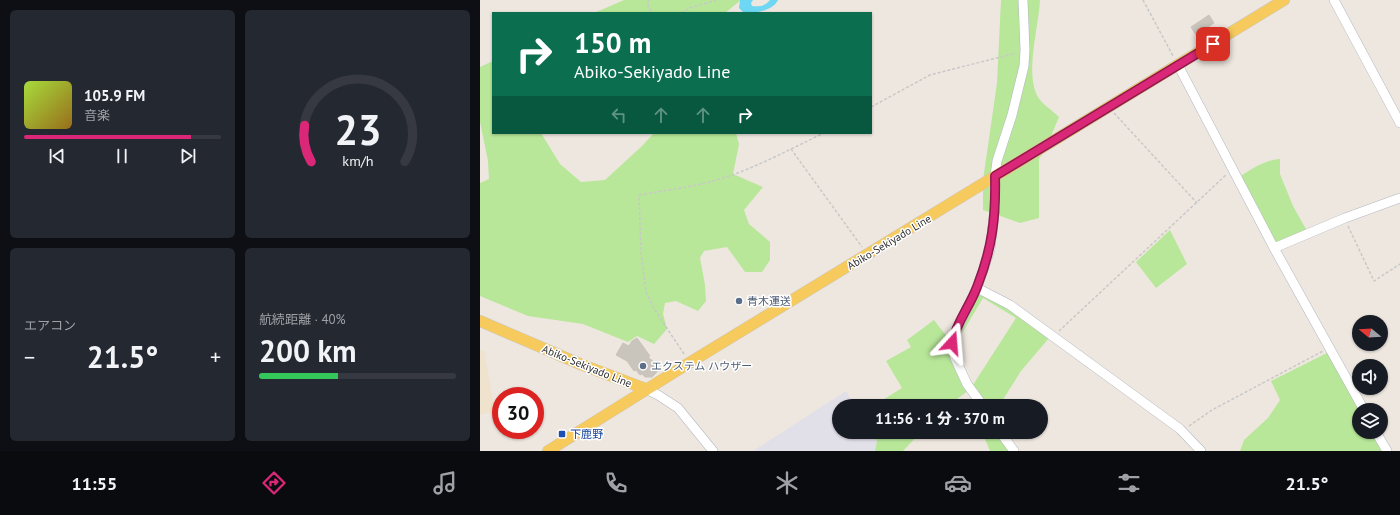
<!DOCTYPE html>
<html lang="ja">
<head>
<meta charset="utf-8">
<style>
	body { margin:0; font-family:"PT Sans","Noto Sans JP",sans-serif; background:#242831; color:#f1f3f6; height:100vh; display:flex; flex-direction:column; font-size:15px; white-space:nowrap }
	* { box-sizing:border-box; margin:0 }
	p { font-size:13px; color:#9ea1a6 }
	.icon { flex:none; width:22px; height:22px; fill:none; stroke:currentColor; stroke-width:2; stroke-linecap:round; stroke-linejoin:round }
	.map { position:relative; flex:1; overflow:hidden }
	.side { display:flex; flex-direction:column; gap:10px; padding:10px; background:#0d0f14; width:480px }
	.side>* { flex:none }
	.guide { position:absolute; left:12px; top:12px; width:380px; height:122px; border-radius:0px; box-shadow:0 1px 3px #0004; background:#0b6e4f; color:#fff; overflow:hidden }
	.needle { width:26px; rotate:288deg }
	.buttons { position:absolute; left:872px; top:315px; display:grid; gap:8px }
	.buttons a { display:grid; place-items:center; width:36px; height:36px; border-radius:50%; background:#171b24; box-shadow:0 1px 3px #0004; font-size:20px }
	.speed { position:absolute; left:12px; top:387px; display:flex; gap:8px; font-size:20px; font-weight:700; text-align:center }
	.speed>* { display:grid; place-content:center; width:52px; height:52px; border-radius:50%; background:#171b24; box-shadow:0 1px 3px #0004; line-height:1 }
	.speed .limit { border:6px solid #d22; background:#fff; color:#111 }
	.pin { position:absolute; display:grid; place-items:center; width:34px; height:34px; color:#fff; margin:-17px; border-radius:8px; box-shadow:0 2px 6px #0006 }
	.me { position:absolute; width:44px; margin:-22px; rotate:19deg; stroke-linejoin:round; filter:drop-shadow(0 0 3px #0008) }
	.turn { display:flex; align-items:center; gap:14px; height:84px; padding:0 16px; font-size:18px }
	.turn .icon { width:52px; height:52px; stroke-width:2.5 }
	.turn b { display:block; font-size:28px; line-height:34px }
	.lanes { display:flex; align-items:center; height:38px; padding:0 16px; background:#0003; justify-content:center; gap:20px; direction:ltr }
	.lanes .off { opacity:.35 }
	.big { font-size:30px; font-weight:800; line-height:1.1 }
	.side .card { flex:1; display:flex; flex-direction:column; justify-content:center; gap:6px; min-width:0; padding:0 14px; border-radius:6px; background:#242831 }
	.side .dial { align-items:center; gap:0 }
	.dial svg { height:104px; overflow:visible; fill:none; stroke:#363941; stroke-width:7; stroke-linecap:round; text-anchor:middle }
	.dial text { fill:#f1f3f6; stroke:none }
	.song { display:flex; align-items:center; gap:12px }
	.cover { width:48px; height:48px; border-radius:6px; background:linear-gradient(135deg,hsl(80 70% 55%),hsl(40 70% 35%)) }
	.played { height:4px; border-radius:2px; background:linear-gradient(90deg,#db2777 85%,#363941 85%) }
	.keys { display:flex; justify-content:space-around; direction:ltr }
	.heat { display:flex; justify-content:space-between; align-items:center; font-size:22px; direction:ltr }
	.charge { height:6px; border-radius:3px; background:linear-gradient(90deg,#34c759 40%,#363941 0) }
	.side .tiles { flex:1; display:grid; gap:10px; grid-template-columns:repeat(2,1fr) }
	.trip { position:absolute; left:352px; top:399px; width:216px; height:40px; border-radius:20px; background:#171b24; box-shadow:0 1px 3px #0004; font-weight:800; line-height:40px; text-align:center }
	.tab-bar { display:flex; height:64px; justify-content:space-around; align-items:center; background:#090b0e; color:#9ea1a6 }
	.tab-bar .icon { width:28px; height:28px }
	.tab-bar .on { color:#db2777 }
	.tab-bar b { font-size:18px; color:#f1f3f6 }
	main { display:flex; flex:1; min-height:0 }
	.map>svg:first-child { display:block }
</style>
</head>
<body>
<main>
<section class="side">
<div class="tiles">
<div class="card">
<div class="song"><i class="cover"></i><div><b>105.9 FM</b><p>音楽</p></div></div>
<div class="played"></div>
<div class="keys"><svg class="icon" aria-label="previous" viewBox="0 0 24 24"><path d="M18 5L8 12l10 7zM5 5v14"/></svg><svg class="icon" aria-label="pause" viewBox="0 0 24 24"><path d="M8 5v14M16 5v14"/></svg><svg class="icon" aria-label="next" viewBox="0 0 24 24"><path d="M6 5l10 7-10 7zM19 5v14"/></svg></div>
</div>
<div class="card dial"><svg viewBox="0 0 100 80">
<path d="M14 69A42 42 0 1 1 86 69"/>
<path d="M14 69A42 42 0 0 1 9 41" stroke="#db2777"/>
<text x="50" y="56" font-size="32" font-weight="700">23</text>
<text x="50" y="72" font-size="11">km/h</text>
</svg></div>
<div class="card"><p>エアコン</p>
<div class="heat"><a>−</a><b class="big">21.5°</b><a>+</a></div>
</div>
<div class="card"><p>航続距離 · 40%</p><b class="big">200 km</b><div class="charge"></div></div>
</div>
</section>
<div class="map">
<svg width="920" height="451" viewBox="0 0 920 451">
	<rect width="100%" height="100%" fill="#eee7df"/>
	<path fill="#e1dfe7" d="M366,391l9,15h-16v26h32l6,9 -2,10h-122z"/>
	<path fill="#f0e3ce" d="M0,350l4,1 11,60 -15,4z"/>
	<path fill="#b8e799" d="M144,0h117l-16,13h-131z
		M521,0h39c-1,27 -17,78 0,100 5,6 13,11 19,17l-13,31 -7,11v59l-19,5 -37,-13v-30l14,-97z
		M13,61v72h48l19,31 21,18 24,-2 37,-34 12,-13h82l3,11 -6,30 30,13 -19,23 5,14 21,18v18l-8,12h-17l-18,-25 -23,4 -4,7 5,27 1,16 -8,10 -22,-10 -11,2 -2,11 4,15 -13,15 -17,-8 -9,6 -45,-18 -55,-8 -48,-20v-113l9,-4 -1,-18 -8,-39v-55z
		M800,159v15l13,32 14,25 -31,13 -37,-67c13,-8 25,-17 41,-18z
		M690,230l17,34 -31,24 -20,-26z
		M497,291l31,15 41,32 -28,33 -17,27c-5,5 -12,10 -19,7l-14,-17 45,-70 -33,-20 -28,47z
		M454,320l10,13 8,6 17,51 -21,16h-75l29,-18 -16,-27 25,-14 -4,-7z
		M847,353h1l31,57v22h13l11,19h-143l4,-11 24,-22 12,-18 -9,-19z
		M391,432h50l-18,19h-28l2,-10z
		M502,432h17l13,19h-22z"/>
	<path fill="#6ed7f4" d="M260,0h13l-2,3 1,3c8,1 13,0 18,-6h8c-5,11 -23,13 -34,13l-5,-5z"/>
	<path fill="#c9c5bd" stroke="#cac3b8" d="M729,15l5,8 -18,12 -5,-8z
		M157,338l13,18 -2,1 7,6 -2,2 4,7 -5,5h-7l-3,-3 -2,1 -4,-5 -2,1 -7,-10 -11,-6 7,-12 6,3 3,-5z"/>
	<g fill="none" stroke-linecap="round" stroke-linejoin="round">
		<defs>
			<path id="minor" d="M854,0l66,123
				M698,65l96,183 90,162
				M794,248l71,-30 55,-20
				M497,288l33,17 170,124 21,22
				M166,389l12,6 20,13 35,43
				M503,406l-16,-22 -12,-26 -3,-15 6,-16 19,-39 13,-38 5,-43v-31l2,-15 15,-46 12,-49 1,-16 -2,-50
				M520,432l14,19
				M896,432l11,19"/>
			<path id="major" d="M0,321l100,43 66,25
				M68,451l141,-88 595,-363"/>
		</defs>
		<use href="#minor" stroke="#b2b6c0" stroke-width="10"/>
		<use href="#major" stroke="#c8c8c8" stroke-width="12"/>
		<path stroke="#c8c8c8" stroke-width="1.5" stroke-dasharray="3 2" stroke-linecap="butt" d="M169,0l-2,3 5,10
			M663,0l30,56
			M201,13l9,-5 26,-8
			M391,107l59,-32 86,-22
			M634,113l83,90
			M311,149l71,98
			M868,226l26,55 26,-17
			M579,331l168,-157
			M204,354l-31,-47 -7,-15 -5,-40 -2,-57c27,-5 55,-8 81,-16 36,-11 70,-30 104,-46
			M709,426l23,-16 111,-59"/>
		<use href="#minor" stroke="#fff" stroke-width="9"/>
		<use href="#major" stroke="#f6ca5c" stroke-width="11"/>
	</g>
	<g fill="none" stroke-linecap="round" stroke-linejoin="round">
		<defs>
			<path id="route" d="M472,343c4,-20 18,-37 25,-56 15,-38 19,-69 18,-111l218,-132"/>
		</defs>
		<use href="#route" stroke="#8e194d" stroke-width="10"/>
		<use href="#route" stroke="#db2777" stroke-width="7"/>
	</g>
	<g fill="#5c6f8a" stroke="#fff" stroke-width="1.5">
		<circle cx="259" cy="301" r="4"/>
		<circle cx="163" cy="366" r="4"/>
	</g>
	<rect fill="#1a4fb4" stroke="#fff" stroke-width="1.5" x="78" y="430" width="8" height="8" rx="2"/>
	<g text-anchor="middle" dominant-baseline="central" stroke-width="3" stroke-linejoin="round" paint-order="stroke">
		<g font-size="11" fill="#2c2c2c" stroke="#fff">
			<text transform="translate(409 242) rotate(-31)">Abiko-Sekiyado Line</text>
			<text transform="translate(107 366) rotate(22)">Abiko-Sekiyado Line</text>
		</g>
		<g font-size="11" fill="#4e5e75" stroke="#fff" text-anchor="start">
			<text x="267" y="301">青木運送</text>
			<text x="171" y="366">エクステム ハウザー</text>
		</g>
		<g font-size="11" fill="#164399" stroke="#fff" text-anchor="start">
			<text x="90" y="434">下鹿野</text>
		</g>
	</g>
</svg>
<div class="buttons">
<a><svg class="needle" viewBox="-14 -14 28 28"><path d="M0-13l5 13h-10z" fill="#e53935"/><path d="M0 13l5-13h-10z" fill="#9ea1a6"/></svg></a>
<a><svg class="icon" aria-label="sound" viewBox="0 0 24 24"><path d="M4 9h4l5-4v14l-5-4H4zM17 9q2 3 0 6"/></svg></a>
<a><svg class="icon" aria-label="layers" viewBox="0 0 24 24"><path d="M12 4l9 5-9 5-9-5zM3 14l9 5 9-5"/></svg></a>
</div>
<div class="speed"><div class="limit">30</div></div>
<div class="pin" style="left:733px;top:44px;background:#d93025"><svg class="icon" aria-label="arrive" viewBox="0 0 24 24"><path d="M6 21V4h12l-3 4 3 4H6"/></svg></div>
<svg class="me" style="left:472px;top:343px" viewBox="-20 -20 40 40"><path d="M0-17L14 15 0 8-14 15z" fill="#db2777" stroke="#fff" stroke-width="4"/></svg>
<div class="trip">11:56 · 1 分 · 370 m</div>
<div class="guide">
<div class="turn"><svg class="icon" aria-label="right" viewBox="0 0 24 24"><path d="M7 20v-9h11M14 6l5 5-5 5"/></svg><div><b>150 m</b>Abiko-Sekiyado Line</div></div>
<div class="lanes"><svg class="icon off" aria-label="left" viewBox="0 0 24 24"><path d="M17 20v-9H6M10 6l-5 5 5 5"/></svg><svg class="icon off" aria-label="ahead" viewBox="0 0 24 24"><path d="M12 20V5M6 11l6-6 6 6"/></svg><svg class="icon off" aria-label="ahead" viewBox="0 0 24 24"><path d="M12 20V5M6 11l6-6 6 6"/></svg><svg class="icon" aria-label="right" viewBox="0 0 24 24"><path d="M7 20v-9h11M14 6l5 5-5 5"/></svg></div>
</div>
</div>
</main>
<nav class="tab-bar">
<b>11:55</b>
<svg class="icon on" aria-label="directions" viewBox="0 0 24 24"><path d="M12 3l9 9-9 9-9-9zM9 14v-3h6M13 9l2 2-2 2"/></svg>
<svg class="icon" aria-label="music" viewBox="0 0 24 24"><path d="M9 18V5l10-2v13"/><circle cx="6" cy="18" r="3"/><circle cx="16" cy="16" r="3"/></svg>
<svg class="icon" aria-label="phone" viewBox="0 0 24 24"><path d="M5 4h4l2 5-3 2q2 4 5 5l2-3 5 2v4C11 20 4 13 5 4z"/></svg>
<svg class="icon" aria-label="climate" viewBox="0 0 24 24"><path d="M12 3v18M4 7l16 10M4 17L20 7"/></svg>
<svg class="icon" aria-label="car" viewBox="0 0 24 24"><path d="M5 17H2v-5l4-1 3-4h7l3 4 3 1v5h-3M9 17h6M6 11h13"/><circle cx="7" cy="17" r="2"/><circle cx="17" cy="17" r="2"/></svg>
<svg class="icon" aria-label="filters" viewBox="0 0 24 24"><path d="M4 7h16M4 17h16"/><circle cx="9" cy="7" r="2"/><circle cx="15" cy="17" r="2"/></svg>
<b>21.5°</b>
</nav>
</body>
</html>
